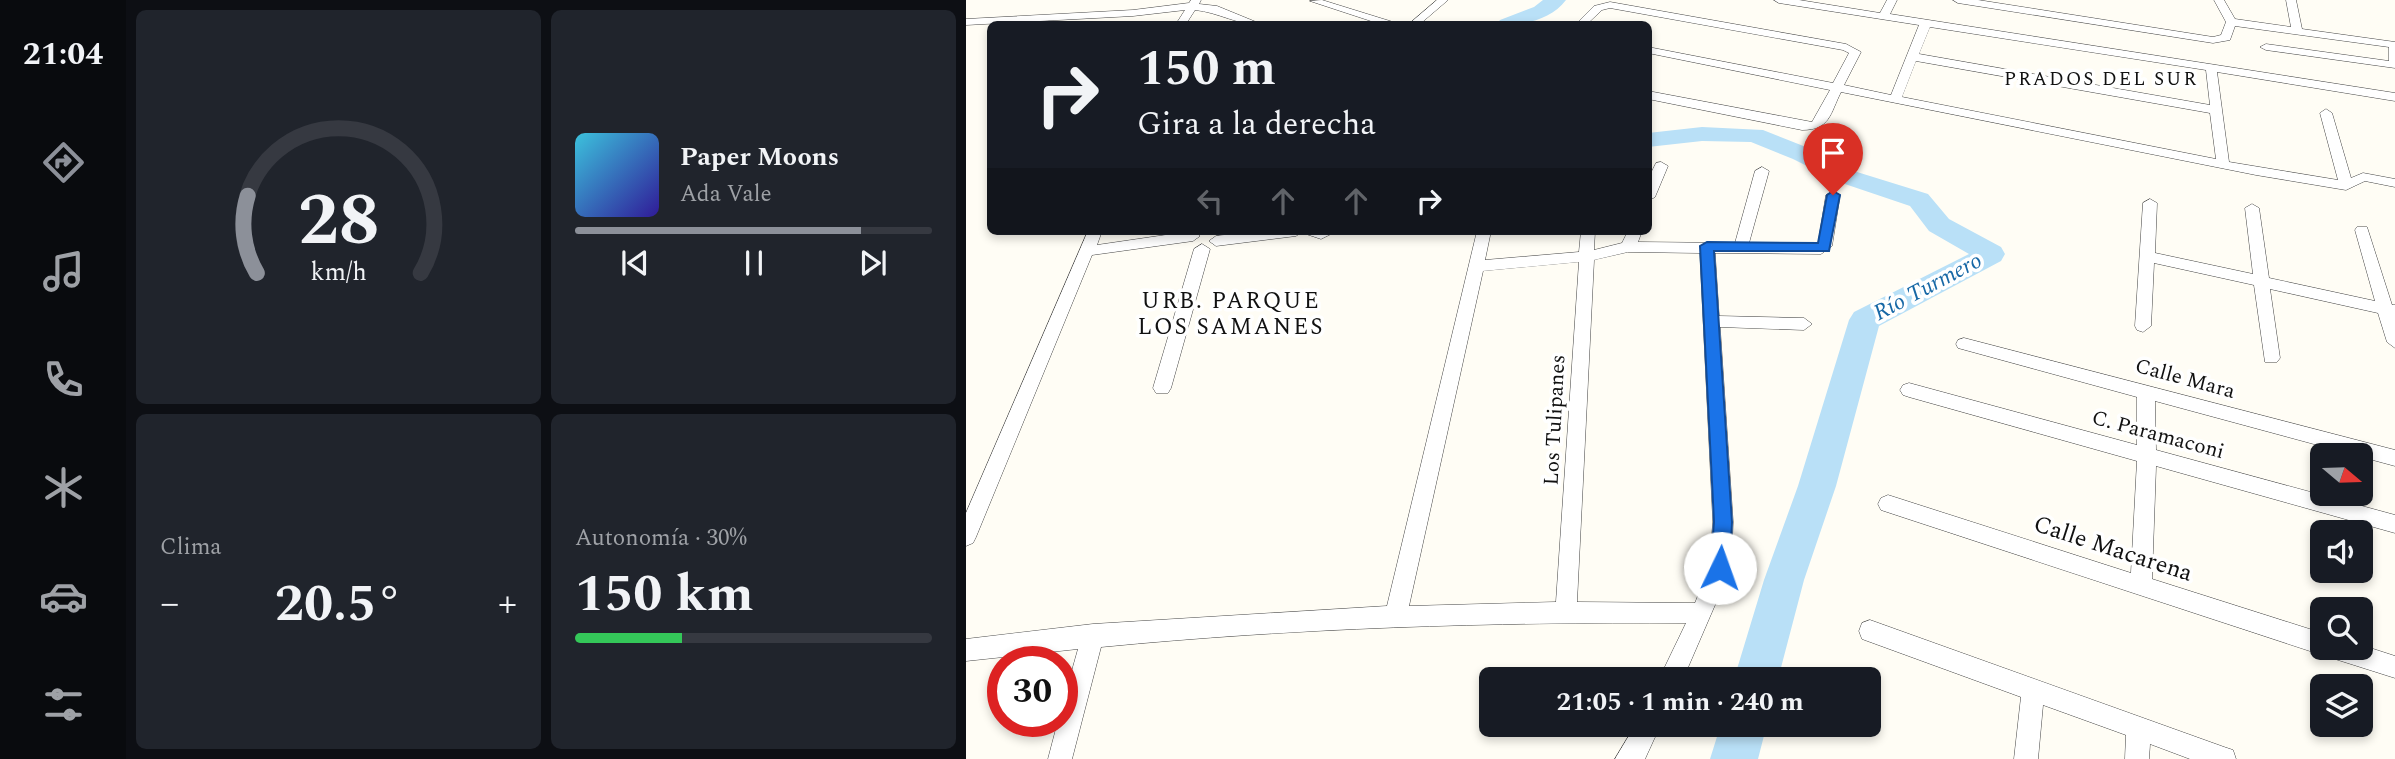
<!DOCTYPE html>
<html lang="es">
<head>
<meta charset="utf-8">
<style>
	body { margin:0; font-family:Spectral,serif; background:#20242c; color:#f1f3f6; height:100vh; display:flex; flex-direction:column; font-size:26px; white-space:nowrap }
	* { box-sizing:border-box; margin:0 }
	p { font-size:23px; color:#9ea1a6 }
	.icon { flex:none; width:38px; height:38px; fill:none; stroke:currentColor; stroke-width:2; stroke-linecap:round; stroke-linejoin:round }
	.map { position:relative; flex:1; overflow:hidden }
	.panel { display:flex; flex-direction:column; gap:10px; padding:10px; background:#0d0f14; width:840px }
	.panel>* { flex:none }
	.banner { position:absolute; left:21px; top:21px; width:665px; height:214px; border-radius:10px; box-shadow:0 4px 10px #0003; background:#171b24; color:#f1f3f6; overflow:hidden }
	.needle { width:46px; rotate:109deg }
	.fabs { position:absolute; left:1344px; top:443px; display:grid; gap:14px }
	.fabs a { display:grid; place-items:center; width:63px; height:63px; border-radius:10px; background:#171b24; box-shadow:0 4px 10px #0003; font-size:35px }
	.speed { position:absolute; left:21px; top:646px; display:flex; gap:14px; font-size:35px; font-weight:700; text-align:center }
	.speed>* { display:grid; place-content:center; width:91px; height:91px; border-radius:50%; background:#171b24; box-shadow:0 4px 10px #0003; line-height:1 }
	.speed .limit { border:10px solid #d22; background:#fff; color:#111 }
	.pin { position:absolute; display:grid; place-items:center; width:60px; height:60px; color:#fff; margin:-72px -30px; border-radius:50% 50% 50% 0; rotate:-45deg; box-shadow:0 0 7px #0007 }
	.pin .icon { rotate:45deg }
	.me { position:absolute; width:77px; margin:-38px; rotate:3deg; stroke-linejoin:round; filter:drop-shadow(0 0 5px #0008) }
	.turn { display:flex; align-items:center; gap:24px; height:147px; padding:0 35px; font-size:32px }
	.turn .icon { width:91px; height:91px; stroke-width:2.5 }
	.turn b { display:block; font-size:49px; line-height:60px }
	.lanes { display:flex; align-items:center; height:66px; padding:0 35px; background:#0003; justify-content:center; gap:35px; direction:ltr }
	.lanes .off { opacity:.35 }
	.big { font-size:52px; font-weight:700; line-height:1.1 }
	.panel .widget { flex:1; display:flex; flex-direction:column; justify-content:center; gap:10px; min-width:0; padding:0 24px; border-radius:10px; background:#20242c }
	.panel .dial { align-items:center; gap:0 }
	.dial svg { height:182px; overflow:visible; fill:none; stroke:#363941; stroke-width:7; stroke-linecap:round; text-anchor:middle }
	.dial text { fill:#f1f3f6; stroke:none }
	.song { display:flex; align-items:center; gap:21px }
	.cover { width:84px; height:84px; border-radius:10px; background:linear-gradient(135deg,hsl(190 70% 55%),hsl(250 70% 35%)) }
	.played { height:7px; border-radius:4px; background:linear-gradient(90deg,#8c9099 80%,#363941 80%) }
	.keys { display:flex; justify-content:space-around; direction:ltr }
	.heat { display:flex; justify-content:space-between; align-items:center; font-size:38px; direction:ltr }
	.charge { height:10px; border-radius:5px; background:linear-gradient(90deg,#34c759 30%,#363941 0) }
	.panel .tiles { flex:1; display:grid; gap:10px; grid-template-columns:repeat(2,1fr) }
	.trip { position:absolute; left:513px; top:667px; width:402px; height:70px; border-radius:10px; background:#171b24; box-shadow:0 4px 10px #0003; font-weight:700; line-height:70px; text-align:center }
	main { display:flex; flex:1; min-height:0 }
	.tabs { display:flex; flex-direction:column; width:126px; justify-content:space-around; align-items:center; background:#090b0e; color:#9ea1a6 }
	.tabs .icon { width:49px; height:49px }
	.tabs .on { color:#8c9099 }
	.tabs b { font-size:32px; color:#f1f3f6 }
	.map>svg:first-child { display:block }
</style>
</head>
<body>
<main>
<nav class="tabs">
<b>21:04</b>
<svg class="icon on" aria-label="directions" viewBox="0 0 24 24"><path d="M12 3l9 9-9 9-9-9zM9 14v-3h6M13 9l2 2-2 2"/></svg>
<svg class="icon" aria-label="music" viewBox="0 0 24 24"><path d="M9 18V5l10-2v13"/><circle cx="6" cy="18" r="3"/><circle cx="16" cy="16" r="3"/></svg>
<svg class="icon" aria-label="phone" viewBox="0 0 24 24"><path d="M5 4h4l2 5-3 2q2 4 5 5l2-3 5 2v4C11 20 4 13 5 4z"/></svg>
<svg class="icon" aria-label="climate" viewBox="0 0 24 24"><path d="M12 3v18M4 7l16 10M4 17L20 7"/></svg>
<svg class="icon" aria-label="car" viewBox="0 0 24 24"><path d="M5 17H2v-5l4-1 3-4h7l3 4 3 1v5h-3M9 17h6M6 11h13"/><circle cx="7" cy="17" r="2"/><circle cx="17" cy="17" r="2"/></svg>
<svg class="icon" aria-label="filters" viewBox="0 0 24 24"><path d="M4 7h16M4 17h16"/><circle cx="9" cy="7" r="2"/><circle cx="15" cy="17" r="2"/></svg>
</nav>
<section class="panel">
<div class="tiles">
<div class="widget dial"><svg viewBox="0 0 100 80">
<path d="M14 69A42 42 0 1 1 86 69"/>
<path d="M14 69A42 42 0 0 1 10 35" stroke="#8c9099"/>
<text x="50" y="56" font-size="32" font-weight="700">28</text>
<text x="50" y="72" font-size="11">km/h</text>
</svg></div>
<div class="widget">
<div class="song"><i class="cover"></i><div><b>Paper Moons</b><p>Ada Vale</p></div></div>
<div class="played"></div>
<div class="keys"><svg class="icon" aria-label="previous" viewBox="0 0 24 24"><path d="M18 5L8 12l10 7zM5 5v14"/></svg><svg class="icon" aria-label="pause" viewBox="0 0 24 24"><path d="M8 5v14M16 5v14"/></svg><svg class="icon" aria-label="next" viewBox="0 0 24 24"><path d="M6 5l10 7-10 7zM19 5v14"/></svg></div>
</div>
<div class="widget"><p>Clima</p>
<div class="heat"><a>−</a><b class="big">20.5°</b><a>+</a></div>
</div>
<div class="widget"><p>Autonomía · 30%</p><b class="big">150 km</b><div class="charge"></div></div>
</div>
</section>
<div class="map">
<svg width="1429" height="759" viewBox="0 0 1429 759">
	<rect width="100%" height="100%" fill="#fffdf5"/>
	<g fill="none" stroke-linecap="round" stroke-linejoin="round">
		<path fill="#b9e0f7" fill-rule="evenodd" d="M577,0h23c-16,21 -45,26 -69,24l3,-4 34,-13z
			M736,127l61,3 48,19 46,23 71,22 21,25 52,28 4,7 -4,7 -122,65 -43,160 -32,94 -26,99h-44l30,-99 34,-94 51,-166 5,-8 115,-58 -40,-23 -19,-25 -71,-24 -46,-23 -42,-17 -49,-1 -54,6v-14z
			M755,724h46l-9,35h-48z"/>
		<defs>
			<path id="minor" d="M225,0h10l-2,4 18,2 44,18c-22,2 -43,-12 -66,-14l-9,14h-10l9,-14 -52,6 -167,9v-6l167,-9 56,-7z
				M356,0l71,22 1,2h-14l-70,-23z
				M471,0h11l-28,24h-11z
				M808,0h25l81,13 7,-13h10l-7,14 505,79v8l-178,-29 12,90 109,18 -18,-67 6,-4 6,4 19,65 12,-5 32,6v8l-30,-6 -19,9 -90,-15 -415,-83c-11,22 -11,38 -39,38l-154,-31v-8l164,31 18,-32 -182,-37v-6l185,36 16,-30 -6,-3 -233,-42 -8,2 -15,14h-11l18,-18 16,-4 236,42 15,8 -17,33 47,10 28,-70 -140,-22zM964,27l276,43 4,35 -291,-51zM950,61l294,52 6,46 -314,-62z
				M987,0h25l235,37 8,-2 5,-13 -12,-22h10l11,19 56,8 -5,-27h10l6,29 93,13v26l-129,-18 -6,-3 6,-3 123,17v-14l-154,-21 -5,14 -17,3 -255,-40z
				M695,162l7,4 -13,31 -7,4v-22l8,-16z
				M796,167l7,4 -20,72 69,1 8,-49 7,-4 7,4 -8,51 -11,8 -106,-1 4,63 85,2 8,6 -8,6 -84,-3 13,195 -2,46 -48,111h-24l27,-56c-196,-1 -390,5 -585,24l-29,112h-24l10,-38h4v-15l16,-57 -112,12v-22l127,-15 294,-18 90,-375h14l-6,29 94,-8 2,-21h14l-1,19 28,-7 6,-12h14l-4,11 97,1 20,-72zM662,252l72,1 13,269 -4,46 -14,35 -118,-1 17,-342zM613,262l-23,340 -147,4 74,-335z
				M1184,199l7,4 -2,50 98,21 -8,-66 7,-4 7,4 10,70 106,23 -20,-71 2,-3h10l25,78h3v43l-8,-6 -9,-29 -108,-24 10,69 -3,4h-12l-11,-77 -100,-22 -3,63 -8,6 -6,-2 -2,-4 8,-123z
				M122,231h14l-5,14 96,-14 7,5 -7,5 -101,14 -116,282 -3,6 -7,3v-33z
				M292,231h45l-7,5 -80,10 -7,-5 7,-5z
				M338,231h33l-16,8 -15,-5z
				M236,244l8,5 -39,139 -3,5h-12l-3,-5 41,-139z
				M998,338l431,112v16l-240,-65 1,49 239,65v18l-239,-67 -4,113 170,54v15h39v-3l34,11v22l-60,-19 -9,-6 -4,2 -441,-145 -3,-6 3,-6 7,-3 243,78 6,-112 -228,-64 -6,-2 -3,-5 3,-5 6,-2 228,62v-48l-179,-49 -2,-4 2,-4z
				M904,620l354,127 9,3 3,9h-46l-40,-15 -1,15h-24l1,-24 -83,-30 -5,54h-24l7,-62 -159,-58 -3,-8 3,-8z
				M670,724h25l-16,35h-30z"/>
		</defs>
		<use href="#minor" stroke="#444" stroke-width="1"/>
		<use href="#minor" fill="#fff" fill-rule="evenodd"/>
	</g>
	<path fill="#1a73e8" stroke="#114b97" stroke-width="2" d="M867,191l7,4 -11,56h-115l18,271 -2,46 -3,6 -7,3 -7,-3 -3,-6 4,-46 -14,-276 7,-4 111,1 9,-48z"/>
	<g text-anchor="middle" dominant-baseline="central" stroke-width="7" stroke-linejoin="round" paint-order="stroke">
		<g font-size="19" letter-spacing="2" fill="#111" stroke="#fff">
			<text x="1135" y="79">PRADOS DEL SUR</text>
		</g>
		<g font-size="21" fill="#111" stroke="#fff">
			<text transform="translate(1219 379) rotate(15)">Calle Mara</text>
			<text transform="translate(589 420) rotate(-87)">Los Tulipanes</text>
			<text transform="translate(1192 435) rotate(15)">C. Paramaconi</text>
		</g>
		<g font-size="23" font-style="italic" fill="#1768a6" stroke="#fff">
			<text transform="translate(962 287) rotate(-28)">Río Turmero</text>
		</g>
		<g font-size="23" letter-spacing="2" fill="#111" stroke="#fff">
			<text x="265" y="301">URB. PARQUE<tspan x="265" dy="26">LOS SAMANES</tspan></text>
		</g>
		<g font-size="24" fill="#111" stroke="#fff">
			<text transform="translate(1147 549) rotate(18)">Calle Macarena</text>
		</g>
	</g>
</svg>
<div class="fabs">
<a><svg class="needle" viewBox="-14 -14 28 28"><path d="M0-13l5 13h-10z" fill="#e53935"/><path d="M0 13l5-13h-10z" fill="#9ea1a6"/></svg></a>
<a><svg class="icon" aria-label="sound" viewBox="0 0 24 24"><path d="M4 9h4l5-4v14l-5-4H4zM17 9q2 3 0 6"/></svg></a>
<a><svg class="icon" aria-label="search" viewBox="0 0 24 24"><circle cx="10" cy="10" r="6"/><path d="M15 15l6 6"/></svg></a>
<a><svg class="icon" aria-label="layers" viewBox="0 0 24 24"><path d="M12 4l9 5-9 5-9-5zM3 14l9 5 9-5"/></svg></a>
</div>
<div class="speed"><div class="limit">30</div></div>
<div class="pin" style="left:867px;top:195px;background:#d93025"><svg class="icon" aria-label="arrive" viewBox="0 0 24 24"><path d="M6 21V4h12l-3 4 3 4H6"/></svg></div>
<svg class="me" style="left:754px;top:568px" viewBox="-20 -20 40 40"><circle r="19" fill="#fff"/><path d="M0-13L10 11 0 6-10 11z" fill="#1a73e8"/></svg>
<div class="trip">21:05 · 1 min · 240 m</div>
<div class="banner">
<div class="turn"><svg class="icon" aria-label="right" viewBox="0 0 24 24"><path d="M7 20v-9h11M14 6l5 5-5 5"/></svg><div><b>150 m</b>Gira a la derecha</div></div>
<div class="lanes"><svg class="icon off" aria-label="left" viewBox="0 0 24 24"><path d="M17 20v-9H6M10 6l-5 5 5 5"/></svg><svg class="icon off" aria-label="ahead" viewBox="0 0 24 24"><path d="M12 20V5M6 11l6-6 6 6"/></svg><svg class="icon off" aria-label="ahead" viewBox="0 0 24 24"><path d="M12 20V5M6 11l6-6 6 6"/></svg><svg class="icon" aria-label="right" viewBox="0 0 24 24"><path d="M7 20v-9h11M14 6l5 5-5 5"/></svg></div>
</div>
</div>
</main>
</body>
</html>
